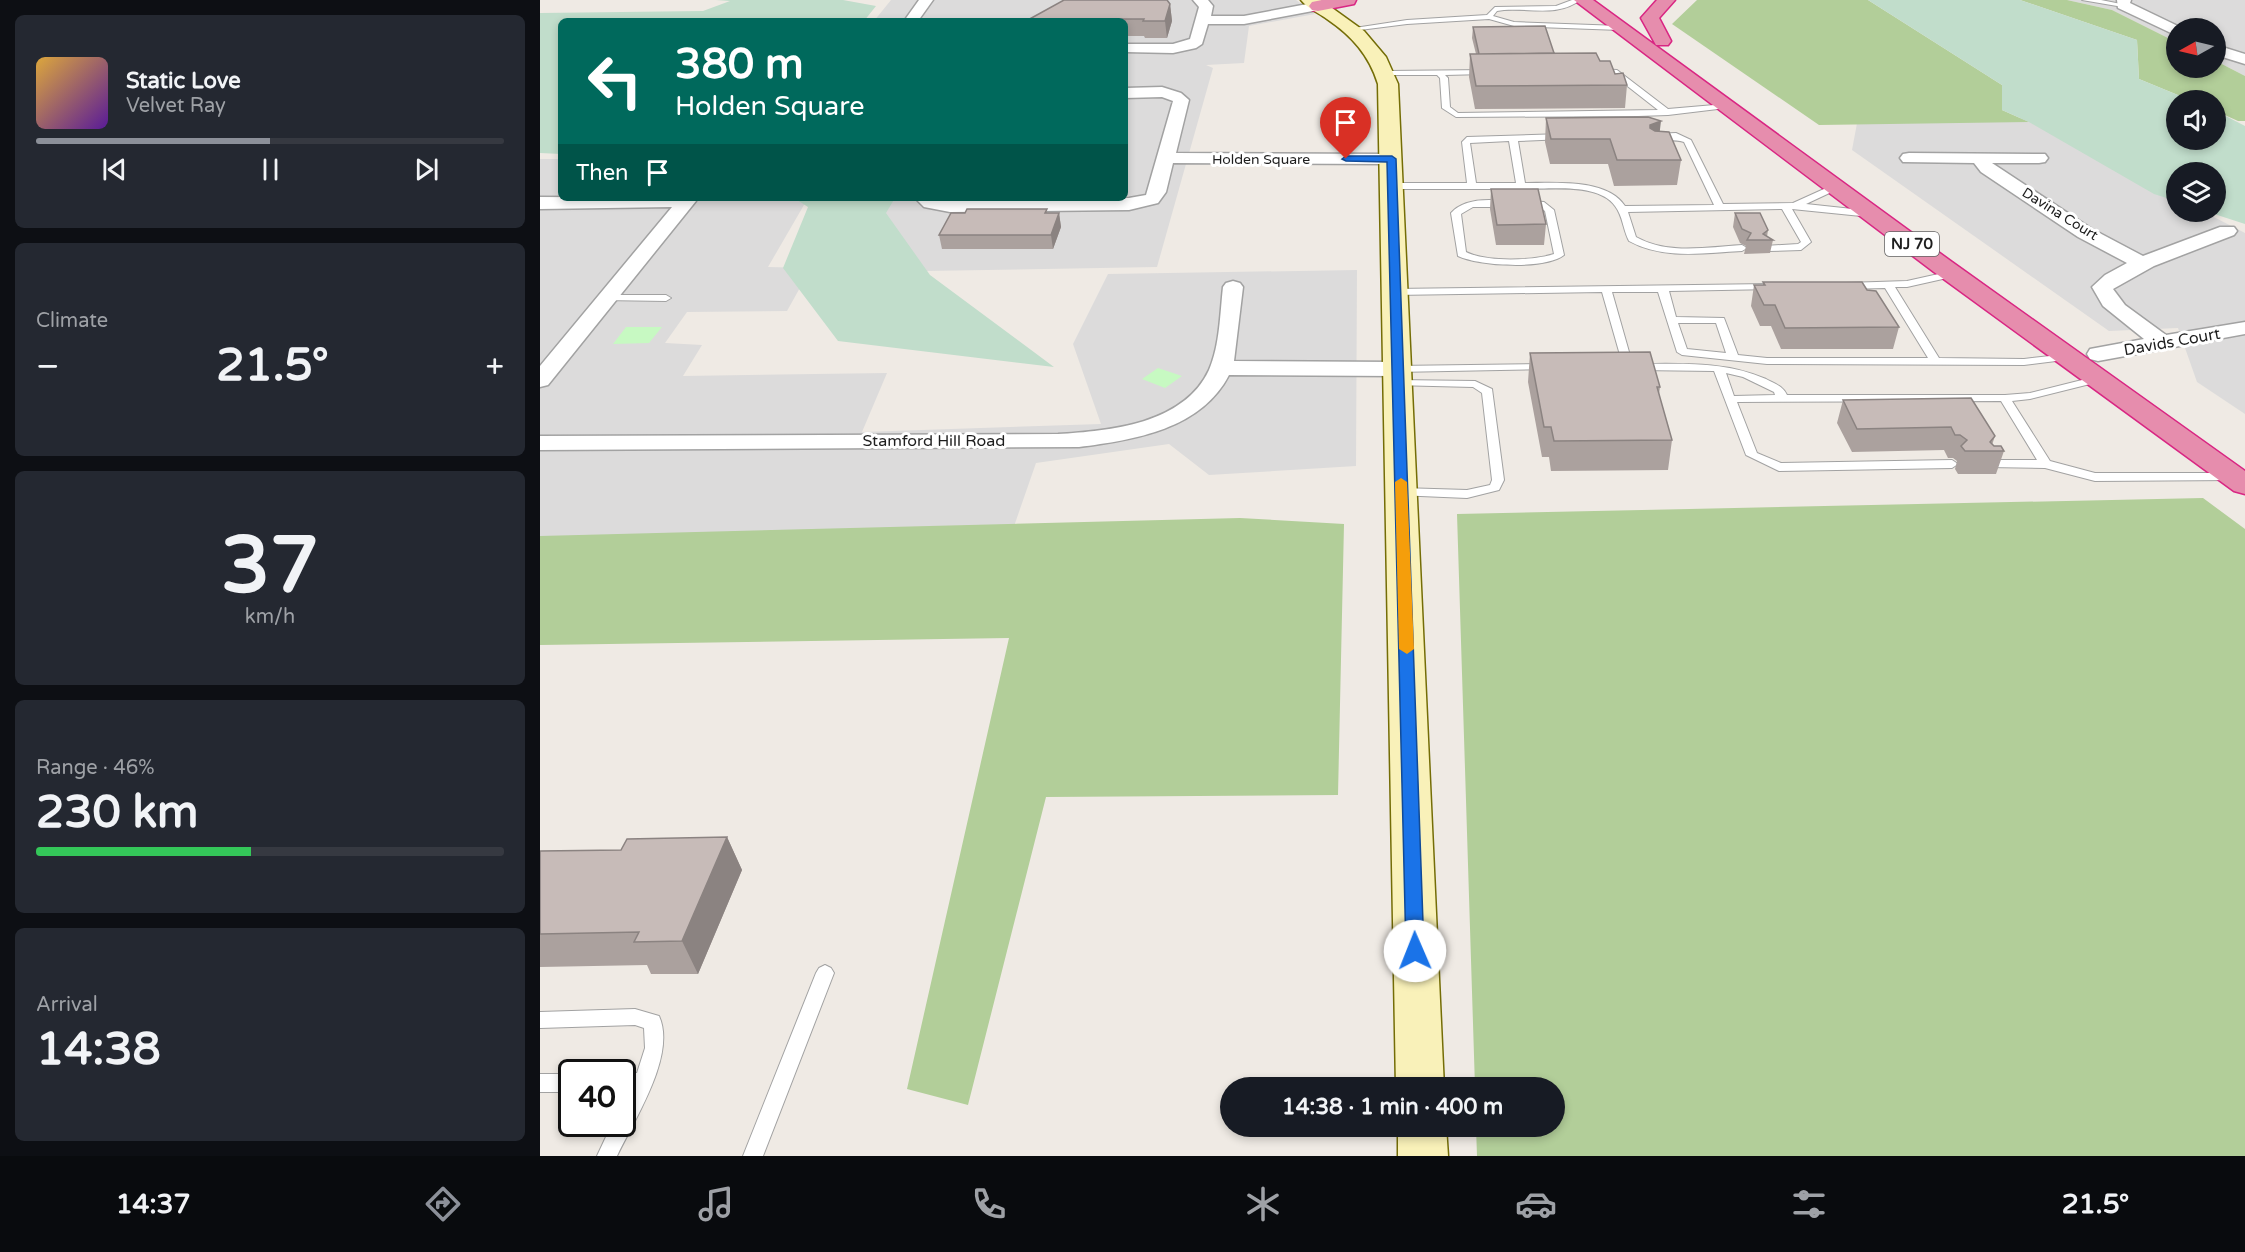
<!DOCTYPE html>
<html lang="en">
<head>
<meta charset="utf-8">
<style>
	body { margin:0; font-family:"Varela Round",sans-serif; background:#242831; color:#f1f3f6; height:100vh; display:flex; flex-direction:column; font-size:22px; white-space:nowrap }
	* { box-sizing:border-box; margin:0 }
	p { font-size:20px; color:#9ea1a6 }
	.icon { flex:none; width:33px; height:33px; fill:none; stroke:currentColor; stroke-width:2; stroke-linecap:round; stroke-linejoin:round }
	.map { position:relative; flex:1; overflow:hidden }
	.details { display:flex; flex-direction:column; gap:15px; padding:15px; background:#0d0f14; width:540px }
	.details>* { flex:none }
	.guide { position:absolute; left:18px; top:18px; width:570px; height:183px; border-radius:9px; box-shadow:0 3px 9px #0003; background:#00695c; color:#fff; overflow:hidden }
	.needle { width:39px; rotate:262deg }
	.tools { position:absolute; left:1626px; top:18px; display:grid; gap:12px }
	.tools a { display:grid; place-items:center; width:60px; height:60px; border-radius:50%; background:#171b24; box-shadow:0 3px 9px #0003; font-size:30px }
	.speed { position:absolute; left:18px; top:1059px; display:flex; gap:12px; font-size:30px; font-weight:700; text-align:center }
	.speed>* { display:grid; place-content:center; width:78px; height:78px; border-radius:50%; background:#171b24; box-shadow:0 3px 9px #0003; line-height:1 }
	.speed .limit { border:3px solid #111; border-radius:9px; background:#fff; color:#111 }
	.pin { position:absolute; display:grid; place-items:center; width:51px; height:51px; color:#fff; margin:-62px -26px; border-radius:50% 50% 50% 0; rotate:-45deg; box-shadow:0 0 6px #0007 }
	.pin .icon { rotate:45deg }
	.me { position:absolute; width:66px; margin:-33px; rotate:359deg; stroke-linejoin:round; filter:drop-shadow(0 0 4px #0008) }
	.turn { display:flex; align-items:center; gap:21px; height:126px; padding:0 18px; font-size:27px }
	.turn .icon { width:78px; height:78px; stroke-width:2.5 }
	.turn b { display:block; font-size:42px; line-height:51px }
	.then { display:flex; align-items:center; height:57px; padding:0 18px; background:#0003; gap:12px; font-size:22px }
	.big { font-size:45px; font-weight:700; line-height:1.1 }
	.details .card { flex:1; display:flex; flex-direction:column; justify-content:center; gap:9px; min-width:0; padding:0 21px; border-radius:9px; background:#242831 }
	.details .dial { align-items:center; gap:0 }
	.dial b { font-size:78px; line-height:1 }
	.song { display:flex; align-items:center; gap:18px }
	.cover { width:72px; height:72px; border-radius:9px; background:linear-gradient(135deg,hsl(40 70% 55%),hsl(270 70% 35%)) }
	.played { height:6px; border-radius:3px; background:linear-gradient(90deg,#8c9099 50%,#363941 50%) }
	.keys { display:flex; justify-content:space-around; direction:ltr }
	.heat { display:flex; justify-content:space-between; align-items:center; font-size:33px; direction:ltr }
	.charge { height:9px; border-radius:4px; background:linear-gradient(90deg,#34c759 46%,#363941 0) }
	.trip { position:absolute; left:680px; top:1077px; width:345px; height:60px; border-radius:30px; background:#171b24; box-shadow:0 3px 9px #0003; font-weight:700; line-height:60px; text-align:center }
	.dock { display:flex; height:96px; justify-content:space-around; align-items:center; background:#090b0e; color:#9ea1a6 }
	.dock .icon { width:42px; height:42px }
	.dock .on { color:#8c9099 }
	.dock b { font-size:27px; color:#f1f3f6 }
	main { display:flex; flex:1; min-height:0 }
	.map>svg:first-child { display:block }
</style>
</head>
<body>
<main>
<section class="details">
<div class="card">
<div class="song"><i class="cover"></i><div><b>Static Love</b><p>Velvet Ray</p></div></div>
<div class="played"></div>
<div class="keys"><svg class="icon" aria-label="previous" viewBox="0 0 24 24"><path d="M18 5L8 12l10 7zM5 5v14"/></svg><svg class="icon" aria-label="pause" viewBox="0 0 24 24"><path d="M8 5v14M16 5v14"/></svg><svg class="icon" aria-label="next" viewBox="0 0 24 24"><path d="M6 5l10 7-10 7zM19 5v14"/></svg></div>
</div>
<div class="card"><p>Climate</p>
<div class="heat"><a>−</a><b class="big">21.5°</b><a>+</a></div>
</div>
<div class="card dial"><b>37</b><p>km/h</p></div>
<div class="card"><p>Range · 46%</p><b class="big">230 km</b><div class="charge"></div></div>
<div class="card"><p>Arrival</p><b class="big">14:38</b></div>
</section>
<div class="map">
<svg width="1705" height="1156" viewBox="0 0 1705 1156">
	<rect width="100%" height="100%" fill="#efeae4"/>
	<path fill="#dcdbdb" d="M351,0h405l19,14 -66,12 -5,37 -38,2 7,3 -56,199 -234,4 -49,-73h251v-177h-251z
		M1527,0h178v76l-29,-15v-33h-40v14l-64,-32z
		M1318,118h179l139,79v15h28l41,21v181l-48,-32 -19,-54 -69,3 -257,-181z
		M0,159h21v39h247l-40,69 43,1 -24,43 -100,1 -22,31 37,2 -19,31 204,-3 -25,59 239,-8 -28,-80 35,-70 249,-4 -1,196 -147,9 -40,-31 -133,19 -24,69 -472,9z"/>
	<path fill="#b2ce99" d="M1157,0h171l134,85v25l27,12 -210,3 -147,-101z
		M1480,0h47l45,10 64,32v26h40v-7l29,15v45h-7l-22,-10v-11h-26l-51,-21 -2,-39z
		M1663,498l42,31v627h-768l-1,-29 78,-1v-38l-79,-1 -18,-573z
		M700,518l104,6 -6,271 -292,2 -78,308 -61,-16 102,-451 -469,7v-109z"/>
	<path fill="#c1ddcb" d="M176,0h127l33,6 -12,15h-303v133l-21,-1v-140l163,-2 27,-10z
		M1328,0h152l117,40 2,39 51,21h-14v40h40v-29l29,15v98l-37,-12h8v-40h-40v29l-22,-7 -125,-72 -27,-12v-25z
		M254,198h101l-9,15 44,62 124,92 -216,-26 -55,-73 25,-61z"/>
	<path fill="#c7f9c2" d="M86,327h36l-13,16 -36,1z
		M618,368l24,8 -17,12 -23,-9z"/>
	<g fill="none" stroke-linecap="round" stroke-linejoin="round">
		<defs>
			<path id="lane" d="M1032,0h8c-21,17 -50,8 -76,10l-7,1 -4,5 21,6 106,4 4,2 -4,2 -106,-4 -25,-7 -82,5 -55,7 -4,-2 59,-9 80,-5 8,-8 61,-1z
				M1542,0h19l25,5 -3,2z
				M1058,69l19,1 51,39 58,-5 4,2 -4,2 -58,7 -30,1 -182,1 -14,-9 -2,-30 -3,-3h-51l-4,-2 4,-2 102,-1v4h-3l-40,1 3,3 2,29 8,6 200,-3 -46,-36 -17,-1 -1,-2z
				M1136,133l15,7 32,64 70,-1 42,-19 5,3 -2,2 -32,15 65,7 5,3 -5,3 -79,-8 19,33 -10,8 -33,1 -5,-3 2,-2 33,-2 3,-2 -19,-33 -154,3 8,25c32,18 71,10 106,8l5,3 -5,3c-38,2 -79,9 -113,-10 -6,-11 -6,-25 -14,-35 -16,-23 -65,-17 -89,-17l2,12 16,1 10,8 10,45c-19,15 -85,11 -106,1l-7,-43c14,-16 42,-14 61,-11v4l-3,1h-36l-12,7 5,38c20,10 66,9 88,2l-9,-43 -6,-4 -18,-1 -4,-17h-124l-5,-3 5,-3h74l-5,-41 5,-5 95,-3 4,3 -1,2 -47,2 7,42c29,0 82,-5 100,23l89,-1 -30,-63c-12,-4 -26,1 -35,-5l4,-3zM969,141l7,42h-40l-6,-40z
				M1412,271l4,1v4l-49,11h-12l44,71 85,1 44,-5 5,3 -1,2 -48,6 -257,-1 -85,-9 -5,-3 -19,-60h-46l21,74 5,-2c44,0 87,-3 128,15 9,5 17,7 21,16h218l25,-2 68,-17 6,3 -2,2 -72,18 -18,2 38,60 45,12h136l6,4 -2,3 -140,1 -50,-13 -58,-1 -2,-3 6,-4h46l-36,-59 -264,1 20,51 24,10 171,-3 6,4 -6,4 -173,3 -33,-16 -32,-84 -76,-1 -5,-2 -9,1 -22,-77 -208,3 -5,-3 5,-3 376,-5 5,3 -1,2 -105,2 7,26 48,1 14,37 29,3h161l-43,-70 -39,1 -5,-3 5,-3 61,-2zM1138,323h38l10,30 -39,-4zM1186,373l17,4 31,15 1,3 -41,1z
				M67,295h59l5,3 -5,3 -63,-1 -1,-2z
				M1007,364l6,3 -2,2 -155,3 -6,-3 6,-3z
				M857,380l78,1 17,8 12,91 -5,10 -32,8 -70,-3 -2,-3 6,-4 66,2 23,-5 2,-5 -10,-87 -9,-6 -80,-2 -2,-2z
				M285,965l6,3 3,5 -71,183h-20l73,-183 3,-5z
				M95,1009l24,7c18,39 -25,104 -42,140h-20l15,-32h10v-21l7,-12h-7v-18h15l8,-25 -1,-20 -9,-3 -95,3v-16z
				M0,1074h32v18h-32z"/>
			<path id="street" d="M379,0h14l-15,21h-14z
				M653,0h15l5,6 -2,10h33l74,-14 7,4 -7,4 -74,14h-36l-6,20 -6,4 -23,5 -48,-1v-8h48l17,-5 9,-32z
				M1577,0h14l-1,3 52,25h-6v6l-5,-1 -53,-25z
				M1676,45l29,9v10l-29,-9z
				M622,87l19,6 8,7 -13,53 216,1 6,1 3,4 -3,4 -6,1 -219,-1 -7,29 -8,11 -29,7 -179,2 -26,-5 -9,-9 35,2 179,-2 17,-3 27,-94 -11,-4 -37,1v-10z
				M1369,153l136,1 3,4 -3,4 -6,1h-47l100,66 51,27 77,-29h14l3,4 -3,4 -80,31 -41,23 12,16 41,30 79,-13v12l-147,27 -8,-2 -3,-5 3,-5 54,-10 -41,-33 -11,-19 13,-12 22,-12 -49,-26 -97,-65 -7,-9 -71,-1 -3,-4 3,-4z
				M0,197l154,1 2,3 -148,184 -8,2v-21l132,-159 -132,2z
				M693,281l7,2 3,4 -9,74 162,1 8,2 3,5 -3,5 -8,2 -167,-1c-28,54 -94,65 -150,72l-539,3v-14l518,-2c52,-3 126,-10 151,-64 11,-25 11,-57 14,-83l3,-4z"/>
			<path id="secondary" d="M761,0h20l43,31 22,26 12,27 46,1004h-48l-18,-1004c-9,-29 -26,-48 -51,-65 -8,-6 -20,-11 -26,-19z
				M858,1126h48l2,30h-50z"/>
			<path id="highway" d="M782,0h34l-2,4 -36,7 -6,-1 -3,-4 3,-4z
				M1034,0h19l359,262 293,209v23l-11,-3 -300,-219z
				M1117,0h18l-16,18 12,23 -3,4h-12l-15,-27z"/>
		</defs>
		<use href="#lane" stroke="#a2a2a2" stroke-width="2"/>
		<use href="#street" stroke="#a2a2a2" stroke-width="3"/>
		<use href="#secondary" stroke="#746d06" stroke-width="3"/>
		<use href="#highway" stroke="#d92683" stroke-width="3"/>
		<use href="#lane" fill="#fff" fill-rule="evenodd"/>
		<use href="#street" fill="#fff" fill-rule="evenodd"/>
		<use href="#secondary" fill="#f9f1b9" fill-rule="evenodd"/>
		<use href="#highway" fill="#e68dad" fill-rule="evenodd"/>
	</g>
	<path fill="#aba19e" d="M630,4l2,17 -5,17h-22l-1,-2h-19v-15h-99z
		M933,27l81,26 46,8 27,24 -2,23 -150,1 -6,-32 1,-23h6l-4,-16z
		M1006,118l114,13 21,29 -4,25 -63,1 -6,-22h-58l-5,-22z
		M951,189l55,35 -2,21h-48l-6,-36z
		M507,209v4h12l2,14 -8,22h-111l-3,-14 26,-22z
		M1195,213l33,17 -1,7 6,3 -3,13 -26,1 2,-8 -6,-3 -7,-16z
		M1223,282l104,8 32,37 -6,22h-112l-10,-23h-11l-9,-20 3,-21h9z
		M990,353l130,34 -1,7 13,46 -4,30 -117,1 -2,-14h-7l-14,-75z
		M1303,400l152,36 -3,9 12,6 -8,23h-38l-3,-5 2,-8 -4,-3h-5l-4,-8 -92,2 -15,-29z
		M187,837l15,33 -44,104h-47l-4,-9 -107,2v-116l81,-1z"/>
	<path fill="#8b8381" d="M630,4l2,17 -5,17 -2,-17z
		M1121,121l-3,25 -10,3 2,-24z
		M519,213l2,14 -8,22 -2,-14z
		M187,837l15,33 -44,104 -16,-33z"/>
	<path fill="#c7bbb8" stroke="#8b8381" stroke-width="1.5" d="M524,0h103l3,4 -5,17h-22l1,-2h-36l-82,2z
		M1005,26l9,27 -75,1 -6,-27z
		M1056,53l4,8h10l5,13 8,-1 4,12 -151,1 -6,-32z
		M1108,117l13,4 -11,4v3l5,3 14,1 12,28h-64l-7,-21h-59l-5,-21z
		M951,189h47l8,35 -49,1z
		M427,209h80l-2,4h14l-8,22h-112l12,-22h14z
		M1195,213h25l8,17 -5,4 10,6h-26l4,-7 -9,-4z
		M1223,282h99l5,8 9,1 23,36 -114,1 -10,-23h-11l-10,-20h11z
		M1110,352l10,35h-3l15,53 -118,1 -3,-14h-7l-14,-74z
		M1431,398l24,38 -5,6 4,4h7l3,5h-39l-4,-5 6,-6 -7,-5h-5l-4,-8 -94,2 -14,-29z
		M187,837l-45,104 -48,1 5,-10 -99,2v-83l81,-1 6,-11z"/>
	<path fill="#1a73e8" stroke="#114b97" stroke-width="1.5" d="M852,156l4,3 28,792 -3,5 -6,3 -6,-3 -3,-5 -19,-789 -41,-1 -4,-2 4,-3z"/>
	<path fill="#f59e0b" d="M861,478l6,4 7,167 -7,5 -8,-5 -4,-167z"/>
	<g text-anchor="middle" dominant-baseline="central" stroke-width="6" stroke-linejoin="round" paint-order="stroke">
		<g font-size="14" fill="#1e1e1e" stroke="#fff">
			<text x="721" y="159">Holden Square</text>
			<text transform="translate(1520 214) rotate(32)">Davina Court</text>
		</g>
		<rect fill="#fff" stroke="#626262" stroke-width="1.5" x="1345" y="232" width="54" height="24" rx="4.5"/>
		<g font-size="15" font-weight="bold" fill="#1e1e1e">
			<text x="1372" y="244">NJ 70</text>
		</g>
		<g font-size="16" fill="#1e1e1e" stroke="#fff">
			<text transform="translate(1632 342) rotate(-10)">Davids Court</text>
			<text x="394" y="441">Stamford Hill Road</text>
		</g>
	</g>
</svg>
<div class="tools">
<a><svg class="needle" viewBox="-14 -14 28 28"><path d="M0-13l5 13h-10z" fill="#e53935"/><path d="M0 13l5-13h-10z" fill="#9ea1a6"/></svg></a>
<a><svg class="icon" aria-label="sound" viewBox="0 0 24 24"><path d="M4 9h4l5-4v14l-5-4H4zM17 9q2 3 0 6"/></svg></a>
<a><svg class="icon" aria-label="layers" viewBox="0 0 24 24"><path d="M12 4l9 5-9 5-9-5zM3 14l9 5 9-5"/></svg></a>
</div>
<div class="speed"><div class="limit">40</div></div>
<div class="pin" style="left:806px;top:159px;background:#d93025"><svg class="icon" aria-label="arrive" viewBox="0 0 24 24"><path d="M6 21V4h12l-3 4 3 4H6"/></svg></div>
<svg class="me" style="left:875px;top:951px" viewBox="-20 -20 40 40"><circle r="19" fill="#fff"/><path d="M0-13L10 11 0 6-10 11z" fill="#1a73e8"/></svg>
<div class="trip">14:38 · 1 min · 400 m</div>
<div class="guide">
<div class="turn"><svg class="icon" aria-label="left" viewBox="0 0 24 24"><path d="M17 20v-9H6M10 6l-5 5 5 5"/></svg><div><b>380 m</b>Holden Square</div></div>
<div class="then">Then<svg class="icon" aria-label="arrive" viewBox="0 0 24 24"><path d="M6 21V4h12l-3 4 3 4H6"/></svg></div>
</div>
</div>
</main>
<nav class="dock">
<b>14:37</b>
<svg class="icon on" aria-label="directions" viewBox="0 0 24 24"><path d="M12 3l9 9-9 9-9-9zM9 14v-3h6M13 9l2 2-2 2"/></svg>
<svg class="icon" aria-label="music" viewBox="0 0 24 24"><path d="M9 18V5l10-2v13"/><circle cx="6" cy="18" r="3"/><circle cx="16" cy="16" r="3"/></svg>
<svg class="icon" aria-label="phone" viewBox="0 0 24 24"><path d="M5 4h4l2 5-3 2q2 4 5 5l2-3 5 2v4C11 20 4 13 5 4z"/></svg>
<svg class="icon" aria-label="climate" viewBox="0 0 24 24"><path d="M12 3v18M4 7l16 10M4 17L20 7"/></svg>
<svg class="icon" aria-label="car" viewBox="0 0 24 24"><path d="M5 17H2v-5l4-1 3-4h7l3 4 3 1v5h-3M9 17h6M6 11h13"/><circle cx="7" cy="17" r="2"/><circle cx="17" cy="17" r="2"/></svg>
<svg class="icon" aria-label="filters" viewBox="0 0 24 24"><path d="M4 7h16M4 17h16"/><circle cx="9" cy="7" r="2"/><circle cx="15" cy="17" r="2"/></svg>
<b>21.5°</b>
</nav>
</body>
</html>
